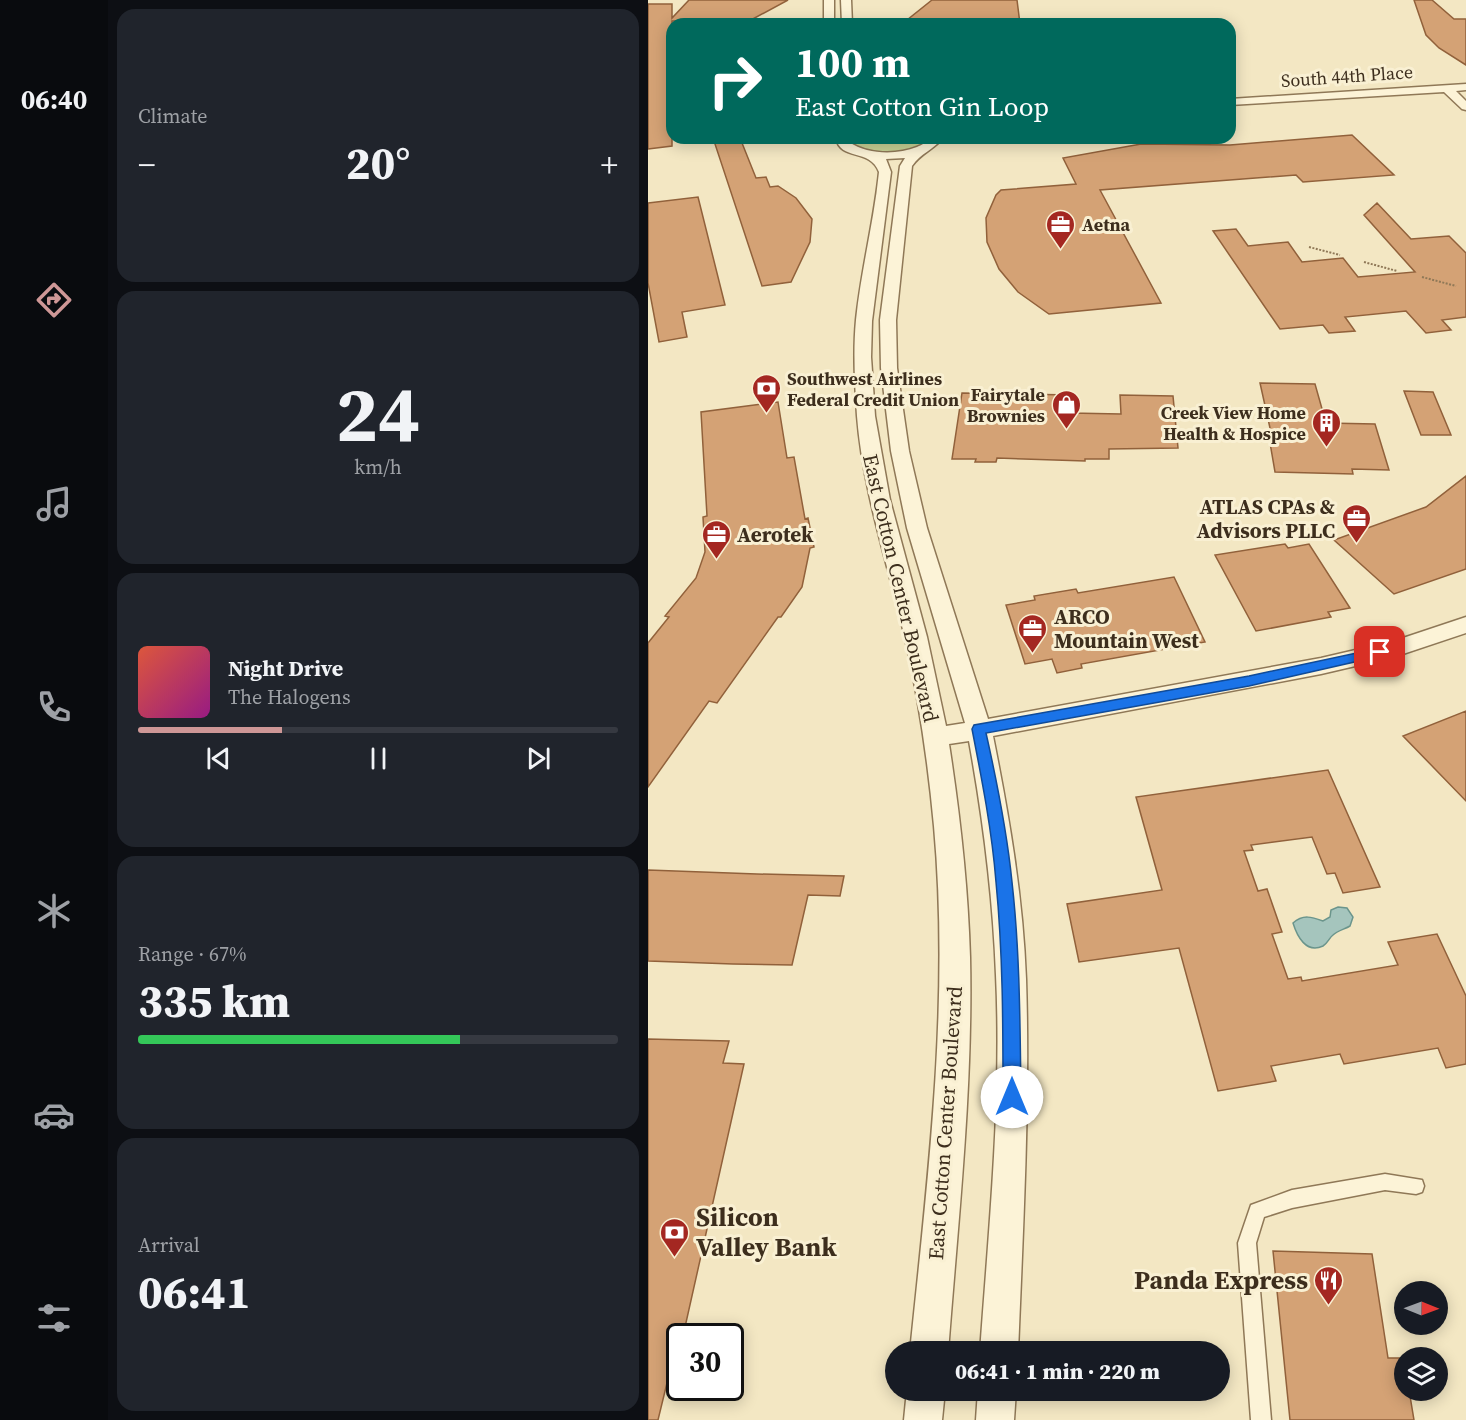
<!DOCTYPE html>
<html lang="en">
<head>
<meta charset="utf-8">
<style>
	body { margin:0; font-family:"Source Serif 4",serif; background:#20242c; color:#f1f3f6; height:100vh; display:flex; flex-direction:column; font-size:22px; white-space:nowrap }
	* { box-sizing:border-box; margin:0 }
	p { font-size:20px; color:#9ea1a6 }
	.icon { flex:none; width:33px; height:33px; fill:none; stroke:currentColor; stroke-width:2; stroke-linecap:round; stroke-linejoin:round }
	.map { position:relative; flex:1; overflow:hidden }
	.panel { display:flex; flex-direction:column; gap:9px; padding:9px; background:#0d0f14; width:540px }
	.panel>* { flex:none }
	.top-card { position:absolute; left:18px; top:18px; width:570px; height:126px; border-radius:18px; box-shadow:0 3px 15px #0003; background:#00695c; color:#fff; overflow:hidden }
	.needle { width:39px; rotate:91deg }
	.buttons { position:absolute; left:746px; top:1281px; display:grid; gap:12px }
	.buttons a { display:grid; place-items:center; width:54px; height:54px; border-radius:50%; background:#171b24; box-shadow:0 3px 15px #0003; font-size:30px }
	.speed { position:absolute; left:18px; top:1323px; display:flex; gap:12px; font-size:30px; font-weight:700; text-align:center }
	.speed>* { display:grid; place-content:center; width:78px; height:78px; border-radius:50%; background:#171b24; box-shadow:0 3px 15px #0003; line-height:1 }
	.speed .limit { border:3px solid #111; border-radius:9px; background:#fff; color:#111 }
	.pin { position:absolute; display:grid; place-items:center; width:51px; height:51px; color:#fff; margin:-26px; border-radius:12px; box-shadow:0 3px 9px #0006 }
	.me { position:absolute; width:66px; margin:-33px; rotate:0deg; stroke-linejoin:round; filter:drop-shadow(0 0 4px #0008) }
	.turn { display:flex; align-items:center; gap:21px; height:126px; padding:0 30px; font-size:27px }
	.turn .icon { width:78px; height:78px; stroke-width:2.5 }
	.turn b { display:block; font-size:42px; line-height:51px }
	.big { font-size:45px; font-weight:800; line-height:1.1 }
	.panel .tile { flex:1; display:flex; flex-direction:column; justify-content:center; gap:9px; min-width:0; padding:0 21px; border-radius:18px; background:#20242c }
	.panel .dial { align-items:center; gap:0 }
	.dial b { font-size:78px; line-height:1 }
	.song { display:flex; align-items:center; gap:18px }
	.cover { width:72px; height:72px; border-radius:9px; background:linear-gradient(135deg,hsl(10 70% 55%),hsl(310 70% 35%)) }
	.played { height:6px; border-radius:3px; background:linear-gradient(90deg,#ce9796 30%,#363941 30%) }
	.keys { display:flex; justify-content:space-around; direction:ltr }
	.heat { display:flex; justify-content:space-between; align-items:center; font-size:33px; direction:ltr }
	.charge { height:9px; border-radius:4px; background:linear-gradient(90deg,#34c759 67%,#363941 0) }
	.trip { position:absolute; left:237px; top:1341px; width:345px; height:60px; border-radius:30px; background:#171b24; box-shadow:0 3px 15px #0003; font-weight:800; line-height:60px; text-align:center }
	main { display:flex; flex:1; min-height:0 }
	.tabs { display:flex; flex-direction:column; width:108px; justify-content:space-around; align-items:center; background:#090b0e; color:#9ea1a6 }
	.tabs .icon { width:42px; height:42px }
	.tabs .selected { color:#ce9796 }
	.tabs b { font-size:27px; color:#f1f3f6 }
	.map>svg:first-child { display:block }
</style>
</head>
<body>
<main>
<nav class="tabs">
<b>06:40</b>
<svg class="icon selected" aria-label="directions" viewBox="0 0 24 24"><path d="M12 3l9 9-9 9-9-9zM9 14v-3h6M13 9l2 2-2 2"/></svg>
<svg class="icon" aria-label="music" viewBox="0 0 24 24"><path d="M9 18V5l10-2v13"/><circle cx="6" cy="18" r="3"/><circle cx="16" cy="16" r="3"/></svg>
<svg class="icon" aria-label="phone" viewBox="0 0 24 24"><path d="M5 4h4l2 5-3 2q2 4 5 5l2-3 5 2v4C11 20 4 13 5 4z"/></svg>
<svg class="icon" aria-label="climate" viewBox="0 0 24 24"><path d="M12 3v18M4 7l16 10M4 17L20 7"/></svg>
<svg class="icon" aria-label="car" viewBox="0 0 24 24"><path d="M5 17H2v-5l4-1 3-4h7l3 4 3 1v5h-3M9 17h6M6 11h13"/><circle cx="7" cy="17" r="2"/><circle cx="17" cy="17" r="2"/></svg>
<svg class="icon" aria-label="filters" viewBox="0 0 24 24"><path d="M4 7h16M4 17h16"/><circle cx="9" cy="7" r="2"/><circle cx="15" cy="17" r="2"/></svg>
</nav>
<section class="panel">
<div class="tile"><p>Climate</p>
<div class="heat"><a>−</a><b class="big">20°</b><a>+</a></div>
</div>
<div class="tile dial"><b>24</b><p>km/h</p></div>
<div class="tile">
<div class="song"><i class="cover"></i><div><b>Night Drive</b><p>The Halogens</p></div></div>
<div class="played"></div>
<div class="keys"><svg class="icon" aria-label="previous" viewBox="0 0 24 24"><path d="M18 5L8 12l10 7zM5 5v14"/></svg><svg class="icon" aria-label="pause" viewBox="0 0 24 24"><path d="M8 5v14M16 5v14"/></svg><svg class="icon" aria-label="next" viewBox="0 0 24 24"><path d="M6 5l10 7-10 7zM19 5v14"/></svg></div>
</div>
<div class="tile"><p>Range · 67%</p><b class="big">335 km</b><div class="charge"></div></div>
<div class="tile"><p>Arrival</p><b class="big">06:41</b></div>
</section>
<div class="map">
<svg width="818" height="1420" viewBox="0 0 818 1420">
	<rect width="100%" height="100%" fill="#f3e7c3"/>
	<path fill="#c8d295" d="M202,138h79c-12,15 -74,23 -79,0z"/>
	<path fill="#a5c5bd" stroke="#6b958c" stroke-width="1.5" d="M690,907l9,1 6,9 -3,9c-5,3 -13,5 -17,9 -4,3 -5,8 -10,11 -17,8 -26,-10 -30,-23 10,-9 19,-6 30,-2l7,-4 1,-7z"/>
	<path fill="#d4a275" stroke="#91613b" stroke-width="1.5" d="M41,0h99l-37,20 -79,1v125l-24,3v-145h24v14z
		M284,0h85l3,24h-118z
		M766,0h18l22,19h12v46l-27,-17 -13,-13z
		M704,135l42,40 -91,7 -7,-7 -196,15 61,113 -112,11 -31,-22 -19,-23 -12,-27 -1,-24 10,-23 5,-5 75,-6 -13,-26 78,-14 89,1z
		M92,138l16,40 10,-1 4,10 8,-1 18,12 16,21 -2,23 -19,40 -29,4 -48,-145z
		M50,197l27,108 -43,7 5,25 -28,5 -11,-59v-80z
		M729,203l34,36 38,-3 17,17v64l-24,3 9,10 -25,3 -20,-22 -61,6 10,14 -26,2 -6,-8 -43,4 -67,-98 23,-2 12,17 40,-4 14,20 41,-4 15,19 57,-5 -51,-57z
		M612,383l55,1 11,39 49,1 14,46 -37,-1 1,5 -78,-2 -6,-35h3z
		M756,391l29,1 18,43h-30z
		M314,393l109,2 -1,18 51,1 -1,-19 53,1 5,52 -69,1v10h-24v2l-88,-3 -1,4h-21l1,-3h-24z
		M130,402l9,56 7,-1 11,62 3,-1 6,29 -4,1 -8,39 -21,30h-3l-61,86 -8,-2 -61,86v-144l21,-26 -4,-1 31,-38 9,-26 -2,-35 4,-1 -6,-104z
		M818,476v93l-72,25 -60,-54 92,-33z
		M637,544l3,4 21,-4 41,64 -22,4 3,5 -75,14 -41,-76z
		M526,577l31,65 -124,22 1,4 -25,5 -5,-14 -27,5 -19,-59 29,-5 -1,-4 42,-7 2,4z
		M818,711v90l-63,-65z
		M680,770l52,117 -37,6 -8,-20 -8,1 -15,-37 -61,8 2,5 -9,1 14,40 9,-2 15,43 -10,2 16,45 13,-2 1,4 96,-16 -10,-23 49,-8 29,62v68l-20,4 -8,-20 -94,16 -4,-10 -69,12 5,15 -58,10 -39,-143 -100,14 -12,-58 95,-14 -26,-93z
		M0,870l109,4 87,2 -4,20 -32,-1 -16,70 -59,-1 -85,-3z
		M0,1039l81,2 -6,22 21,1 -61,272h-3v14h-5l-17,70h-10z
		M625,1251l99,3 16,104h16v32h5l5,30h-124z"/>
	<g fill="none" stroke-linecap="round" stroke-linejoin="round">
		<defs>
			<path id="service" d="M737,1174l37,6 2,6 -2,6 -6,2 -31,-4 -93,18 -28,9 -8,26 15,177h-20l-13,-177 13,-38 41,-15z"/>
			<path id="minor" d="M176,0h10v24h-10z
				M193,0h10l1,24h-10z
				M818,84v6l-10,1 10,10v9l-4,-1 -18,-17 -214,13v-6z
				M188,138h12l1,4c19,13 48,13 68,5 12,-5 12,-9 26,-9 -10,12 -22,15 -31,28l-16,154 1,48 12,83 18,77 61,191 333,-61 73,-17 72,-24v16l-72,24 -73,17 -328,62c16,80 30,161 33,243 4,124 -3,248 -8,373h-38c9,-125 22,-252 16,-377 -3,-79 -13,-157 -27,-234l-20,3c11,71 19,142 21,213 3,132 -12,263 -22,395h-38c18,-175 40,-350 24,-526 -6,-64 -15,-126 -29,-188 -17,-74 -42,-146 -48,-222 -2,-32 -4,-64 -1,-96 5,-50 18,-98 23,-148 -9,-24 -39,-11 -43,-34zM257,158l-5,8 -20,154 1,48 10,83 16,77 58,195 -19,3 -19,-89 -37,-137 -15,-84 -4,-59 1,-36 19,-149 -5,-13z
				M259,1390h38l-3,30h-38z
				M330,1390h38l-2,30h-38z"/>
		</defs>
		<use href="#service" stroke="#8f7857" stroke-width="3"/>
		<use href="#minor" stroke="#8f7857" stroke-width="3"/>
		<path stroke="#8f7857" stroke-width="2" stroke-dasharray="2 1.5" stroke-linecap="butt" d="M661,247l31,8
			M716,262l33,9
			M774,277l34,9"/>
		<use href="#service" fill="#fcf3d7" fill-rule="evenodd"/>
		<use href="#minor" fill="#fcf3d7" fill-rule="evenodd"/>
	</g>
	<path fill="#1a73e8" stroke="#114b97" stroke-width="1.5" d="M732,648l5,1 1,3 -1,3 -136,31 -263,47c11,49 21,99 26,149 8,71 8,143 9,215l-3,6 -6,3 -6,-3 -3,-6c0,-72 0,-143 -7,-215 -4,-51 -14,-102 -24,-153l2,-4 275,-49z"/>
	<defs>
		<symbol id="office-pin" viewBox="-11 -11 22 30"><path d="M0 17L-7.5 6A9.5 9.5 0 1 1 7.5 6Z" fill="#a42721" stroke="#f9f0d3"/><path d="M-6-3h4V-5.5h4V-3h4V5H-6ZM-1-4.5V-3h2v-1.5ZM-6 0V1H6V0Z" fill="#fff"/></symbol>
		<symbol id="bank-pin" viewBox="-11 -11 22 30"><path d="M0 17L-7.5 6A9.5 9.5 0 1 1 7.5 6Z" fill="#a42721" stroke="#f9f0d3"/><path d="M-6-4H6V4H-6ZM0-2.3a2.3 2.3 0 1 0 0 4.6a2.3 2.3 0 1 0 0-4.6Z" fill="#fff"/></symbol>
		<symbol id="shop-pin" viewBox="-11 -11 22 30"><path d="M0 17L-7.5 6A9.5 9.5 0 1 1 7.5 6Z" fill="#a42721" stroke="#f9f0d3"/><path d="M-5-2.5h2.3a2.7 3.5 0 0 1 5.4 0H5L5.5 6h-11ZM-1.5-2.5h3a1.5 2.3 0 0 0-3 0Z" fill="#fff"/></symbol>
		<symbol id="building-pin" viewBox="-11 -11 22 30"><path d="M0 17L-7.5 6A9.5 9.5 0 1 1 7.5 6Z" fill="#a42721" stroke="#f9f0d3"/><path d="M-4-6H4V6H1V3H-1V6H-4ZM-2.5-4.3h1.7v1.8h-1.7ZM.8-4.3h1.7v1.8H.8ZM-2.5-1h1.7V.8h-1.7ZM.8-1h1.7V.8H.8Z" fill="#fff"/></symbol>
		<symbol id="restaurant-pin" viewBox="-11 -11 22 30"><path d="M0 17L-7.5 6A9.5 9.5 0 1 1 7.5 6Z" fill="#a42721" stroke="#f9f0d3"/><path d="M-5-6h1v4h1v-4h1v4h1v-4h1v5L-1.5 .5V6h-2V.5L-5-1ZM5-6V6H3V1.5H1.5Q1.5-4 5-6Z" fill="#fff"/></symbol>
	</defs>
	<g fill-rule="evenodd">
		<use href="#office-pin" x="396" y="208" width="33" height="45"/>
		<use href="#bank-pin" x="102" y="372" width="33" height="45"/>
		<use href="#shop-pin" x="402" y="388" width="33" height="45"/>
		<use href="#building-pin" x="662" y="406" width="33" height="45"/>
		<use href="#office-pin" x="692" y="502" width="33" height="45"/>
		<use href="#office-pin" x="52" y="518" width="33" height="45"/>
		<use href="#office-pin" x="368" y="612" width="33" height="45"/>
		<use href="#bank-pin" x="10" y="1216" width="33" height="45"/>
		<use href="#restaurant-pin" x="664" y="1264" width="33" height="45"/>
	</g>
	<g text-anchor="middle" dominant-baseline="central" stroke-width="6" stroke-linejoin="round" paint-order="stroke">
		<g font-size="18" fill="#3d2e1d" stroke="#f9f0d3">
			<text transform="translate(699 76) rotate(-4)">South 44th Place</text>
		</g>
		<g font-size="18" font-weight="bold" fill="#3d2e1d" stroke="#f9f0d3" text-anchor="start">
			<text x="434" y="224">Aetna</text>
			<text x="139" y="378">Southwest Airlines<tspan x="139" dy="21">Federal Credit Union</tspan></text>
			<text x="397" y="394" text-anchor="end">Fairytale<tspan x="397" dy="21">Brownies</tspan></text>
			<text x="658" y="412" text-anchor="end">Creek View Home<tspan x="658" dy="21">Health &amp; Hospice</tspan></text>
		</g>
		<g font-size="21" font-weight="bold" fill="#3d2e1d" stroke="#f9f0d3" text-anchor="start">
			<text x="687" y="506" text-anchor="end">ATLAS CPAs &amp;<tspan x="687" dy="24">Advisors PLLC</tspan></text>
			<text x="89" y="534">Aerotek</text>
			<text x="406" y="616">ARCO<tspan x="406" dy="24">Mountain West</tspan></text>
		</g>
		<g font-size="21" fill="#3d2e1d" stroke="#f9f0d3">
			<text transform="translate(253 588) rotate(77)">East Cotton Center Boulevard</text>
			<text transform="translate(297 1123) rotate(-86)">East Cotton Center Boulevard</text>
		</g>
		<g font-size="26" font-weight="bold" fill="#3d2e1d" stroke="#f9f0d3" text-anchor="start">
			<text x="48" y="1217">Silicon<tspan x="48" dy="30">Valley Bank</tspan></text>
			<text x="660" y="1280" text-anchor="end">Panda Express</text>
		</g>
	</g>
</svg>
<div class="buttons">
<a><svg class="needle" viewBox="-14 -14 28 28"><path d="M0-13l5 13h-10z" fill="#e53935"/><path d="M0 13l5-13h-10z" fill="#9ea1a6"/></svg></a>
<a><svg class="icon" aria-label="layers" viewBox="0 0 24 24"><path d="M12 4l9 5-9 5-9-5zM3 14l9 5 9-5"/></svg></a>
</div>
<div class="speed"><div class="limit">30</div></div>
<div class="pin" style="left:732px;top:652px;background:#d93025"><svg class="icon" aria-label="arrive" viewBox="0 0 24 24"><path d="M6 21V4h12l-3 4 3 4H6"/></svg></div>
<svg class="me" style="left:364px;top:1097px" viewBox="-20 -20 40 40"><circle r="19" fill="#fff"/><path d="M0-13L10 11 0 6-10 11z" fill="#1a73e8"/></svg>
<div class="trip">06:41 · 1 min · 220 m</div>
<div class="top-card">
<div class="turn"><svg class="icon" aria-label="right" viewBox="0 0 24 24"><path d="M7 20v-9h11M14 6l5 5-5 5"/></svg><div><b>100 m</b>East Cotton Gin Loop</div></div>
</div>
</div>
</main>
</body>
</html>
